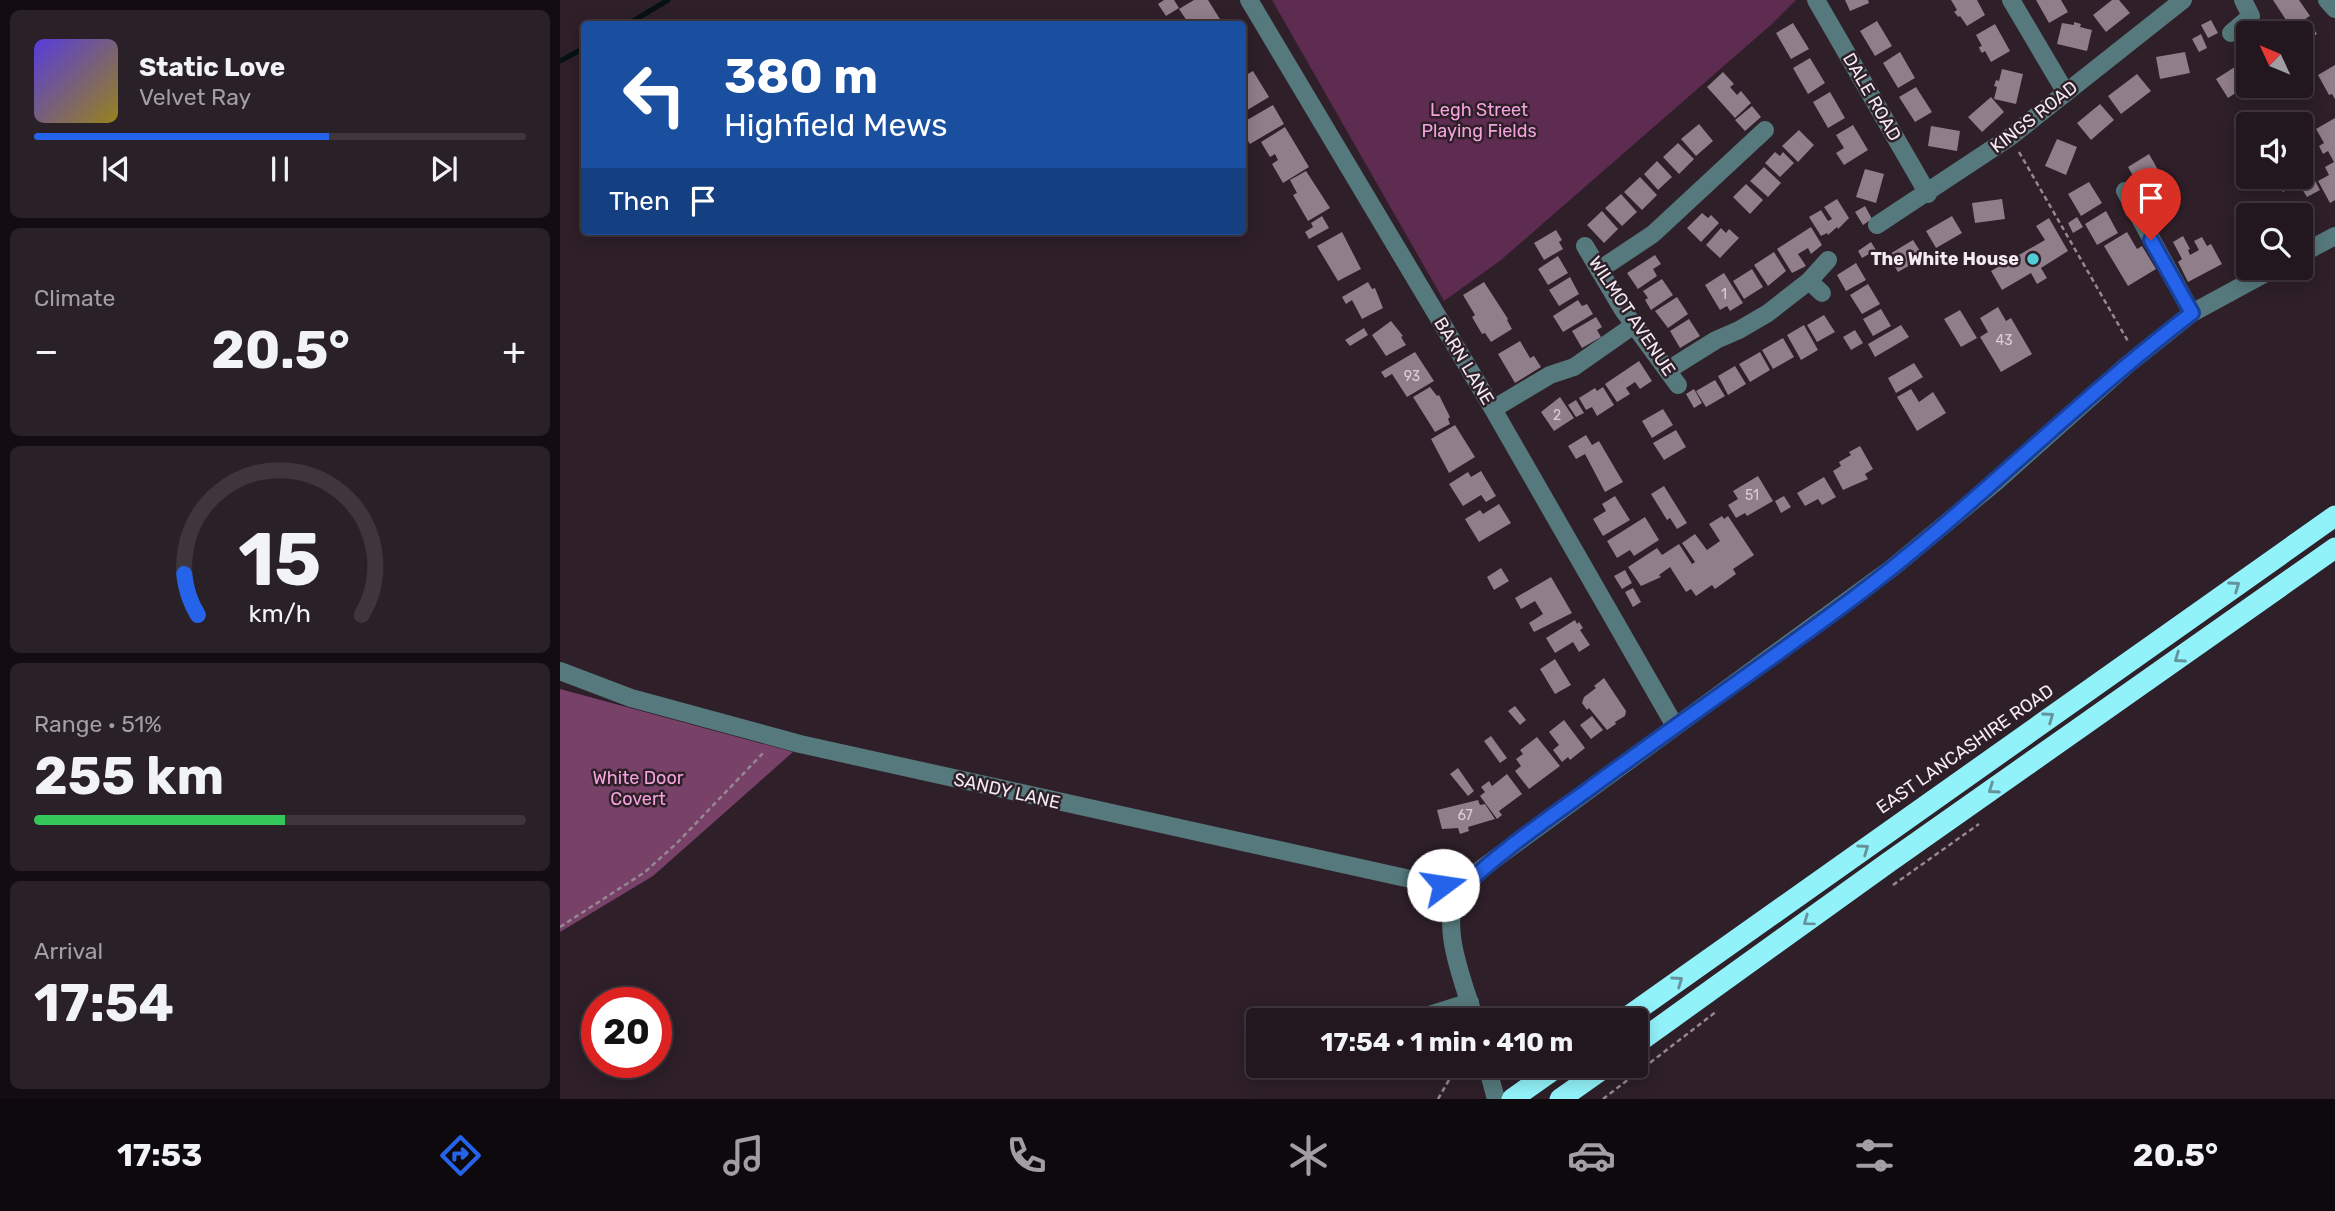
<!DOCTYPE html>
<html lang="en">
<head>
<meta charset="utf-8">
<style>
	body { margin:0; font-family:Rubik,sans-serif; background:#2a2028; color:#f1f3f6; height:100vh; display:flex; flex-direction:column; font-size:26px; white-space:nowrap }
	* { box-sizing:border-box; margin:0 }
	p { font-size:23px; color:#a29fa4 }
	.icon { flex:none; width:38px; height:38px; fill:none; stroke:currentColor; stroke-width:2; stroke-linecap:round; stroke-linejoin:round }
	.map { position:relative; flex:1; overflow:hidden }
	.sheet { display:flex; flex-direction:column; gap:10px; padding:10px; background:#130d11; width:560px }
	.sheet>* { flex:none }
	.guide { position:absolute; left:21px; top:21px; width:665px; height:214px; border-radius:7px; box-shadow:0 4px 18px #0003,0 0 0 2px #3f363d; background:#1a4fa0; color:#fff; overflow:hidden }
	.needle { width:46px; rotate:314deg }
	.fabs { position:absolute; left:1676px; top:21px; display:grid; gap:14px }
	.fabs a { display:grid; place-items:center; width:77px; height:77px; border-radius:7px; background:#22171f; box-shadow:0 4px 18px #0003,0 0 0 2px #3f363d; font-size:35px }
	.speed { position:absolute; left:21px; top:987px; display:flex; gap:14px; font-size:35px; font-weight:700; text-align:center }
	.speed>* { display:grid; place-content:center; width:91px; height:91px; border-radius:50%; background:#22171f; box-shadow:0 4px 18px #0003,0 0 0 2px #3f363d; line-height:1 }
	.speed .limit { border:10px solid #d22; background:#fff; color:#111 }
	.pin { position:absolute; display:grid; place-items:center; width:60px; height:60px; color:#fff; margin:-72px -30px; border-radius:50% 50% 50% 0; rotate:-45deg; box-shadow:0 0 7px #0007 }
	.pin .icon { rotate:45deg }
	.me { position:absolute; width:77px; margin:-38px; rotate:76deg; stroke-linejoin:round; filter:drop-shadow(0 0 5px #0008) }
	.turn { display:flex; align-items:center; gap:24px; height:147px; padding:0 28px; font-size:32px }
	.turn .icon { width:91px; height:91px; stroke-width:2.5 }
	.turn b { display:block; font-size:49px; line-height:60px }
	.then { display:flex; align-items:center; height:66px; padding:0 28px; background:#0003; gap:14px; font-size:26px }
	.big { font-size:52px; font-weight:700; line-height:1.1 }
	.sheet .card { flex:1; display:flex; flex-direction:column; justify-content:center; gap:10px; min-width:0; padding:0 24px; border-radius:10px; background:#2a2028 }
	.sheet .dial { align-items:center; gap:0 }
	.dial svg { height:182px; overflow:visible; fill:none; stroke:#3f363d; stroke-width:7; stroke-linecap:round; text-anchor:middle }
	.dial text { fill:#f1f3f6; stroke:none }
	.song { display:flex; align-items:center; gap:21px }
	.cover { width:84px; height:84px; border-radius:10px; background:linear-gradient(135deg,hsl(250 70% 55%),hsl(50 70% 35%)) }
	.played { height:7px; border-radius:4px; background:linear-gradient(90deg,#2563eb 60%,#3f363d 60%) }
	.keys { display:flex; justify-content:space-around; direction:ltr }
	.heat { display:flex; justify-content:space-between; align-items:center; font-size:38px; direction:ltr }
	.charge { height:10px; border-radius:5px; background:linear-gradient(90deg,#34c759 51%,#3f363d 0) }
	.trip { position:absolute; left:686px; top:1008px; width:402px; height:70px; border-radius:7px; background:#22171f; box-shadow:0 4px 18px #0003,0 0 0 2px #3f363d; font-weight:700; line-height:70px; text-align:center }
	.tabs { display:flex; height:112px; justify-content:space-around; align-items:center; background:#0e090c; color:#a29fa4 }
	.tabs .icon { width:49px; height:49px }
	.tabs .current { color:#2563eb }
	.tabs b { font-size:32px; color:#f1f3f6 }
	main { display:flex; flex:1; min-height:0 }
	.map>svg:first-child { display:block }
</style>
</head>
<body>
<main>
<section class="sheet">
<div class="card">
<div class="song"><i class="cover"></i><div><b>Static Love</b><p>Velvet Ray</p></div></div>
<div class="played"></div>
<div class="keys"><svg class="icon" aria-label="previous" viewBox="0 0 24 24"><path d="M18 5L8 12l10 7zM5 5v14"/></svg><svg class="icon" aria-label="pause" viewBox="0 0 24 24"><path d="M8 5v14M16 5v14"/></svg><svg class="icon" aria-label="next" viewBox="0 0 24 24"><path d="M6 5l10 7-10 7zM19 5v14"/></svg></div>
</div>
<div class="card"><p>Climate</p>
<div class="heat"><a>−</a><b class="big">20.5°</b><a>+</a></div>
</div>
<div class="card dial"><svg viewBox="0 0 100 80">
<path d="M14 69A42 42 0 1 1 86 69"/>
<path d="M14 69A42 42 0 0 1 8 51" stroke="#2563eb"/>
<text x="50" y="56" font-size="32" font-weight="700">15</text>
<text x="50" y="72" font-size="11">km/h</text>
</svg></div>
<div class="card"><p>Range · 51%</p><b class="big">255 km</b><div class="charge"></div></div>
<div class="card"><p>Arrival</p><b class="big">17:54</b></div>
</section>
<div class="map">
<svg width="1775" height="1099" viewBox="0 0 1775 1099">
	<rect width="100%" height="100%" fill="#2e1f29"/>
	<path fill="#5e2b51" d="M712,0h524l-24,24 -271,236 -57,41z"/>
	<path fill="#774168" d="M0,689l233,63 -140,124 -93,56z"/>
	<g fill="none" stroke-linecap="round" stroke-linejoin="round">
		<path stroke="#051112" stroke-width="5" d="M68,24l40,-24
			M0,61l24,-13"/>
	</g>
	<path fill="#907e8a" d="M604,0h10l5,8 -13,8 -8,-12z
		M634,0h14l15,24h-34l-10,-15z
		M1285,0h23l1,3 -19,8z
		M1391,0h26l8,15 -18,11 -7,-10 -2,1 -2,-3 -2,-2 3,-2z
		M1476,0h25l7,12 -19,11z
		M1552,0h7l11,13 -24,19 -13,-17z
		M1713,0h26l11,16 -4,2 11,16 -16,11v-12h-15l6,-4z
		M1651,20l7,13 -10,5 -7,-13z
		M1317,21l15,25 -17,10 -15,-25z
		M1514,22l7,2 -1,3 12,3 -5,21 -30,-7 5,-21 12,2z
		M1233,23l16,26 -18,10 -15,-26z
		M1435,24l15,27 -19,11 -6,-11 -3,2 -2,-3 -1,-3 3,-1 -6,-11z
		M1641,34l6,14 -8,4 -7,-13z
		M1340,52l15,26 -17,10 -15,-25z
		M1625,52l5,21 -30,6 -4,-22z
		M1250,58l15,25 -17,11 -15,-26z
		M1689,58v26l-21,14 -12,-19z
		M1775,65v34l-3,-5 -3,1 -11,-20z
		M682,69l4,6 7,-4 16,26 -25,15z
		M1442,69l21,5 -7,30 -22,-5 3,-12 -3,-1 2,-6 3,1z
		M1163,72l11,12 -4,3 7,8 4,-4 10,12 -16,15 -28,-31z
		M1577,74l14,17 -30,23 -13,-18z
		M1356,87l16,25 -17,10 -16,-25z
		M1270,92l15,26 -17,10 -15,-26z
		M1431,97l13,15 -22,20 -14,-15z
		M1540,104l14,16 -23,20 -14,-17z
		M713,105l11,19 -34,20 -8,-13v-8z
		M1192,106l9,11 -16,14 -10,-11z
		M1775,118v82l-5,3 -12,-22 11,-6 -4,-8 9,-5 -6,-11 -5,3 -4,-8 5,-3 -8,-14z
		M1139,124l14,17 -17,15 -15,-17z
		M1293,125l15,25 -24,15 -8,-12 8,-5 -8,-13z
		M1371,126l29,5 -3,20 -29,-5z
		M725,127l24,40 -26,16 -11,-19 6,-4 -3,-6 -5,3 -9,-15z
		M1239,130l15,15 -16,17 -16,-16z
		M1497,139l20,8 -11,28 -21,-9z
		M1118,143l16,16 -15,15 -16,-17z
		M1215,152l5,4 3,-4 11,11 -14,14 -15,-14z
		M1589,154l12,21 -21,13 -12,-21z
		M1097,161l15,16 -14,13 -14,-16z
		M1204,167l17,16 -13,14 -18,-16z
		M1305,169l19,5 -8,29 -20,-6z
		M746,171l24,37 -22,13 -15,-26 4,-2 -7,-13z
		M1080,177l17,18 -15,15 -18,-18z
		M1714,177h18l5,7 -14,8z
		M1753,177l7,13 -13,7 -8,-13z
		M1529,182l13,21 -21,13 -13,-22z
		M1186,184l17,16 -13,14 -17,-17z
		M1606,185l13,21 -21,12 -13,-21z
		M1061,194l16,18 -15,14 -17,-18z
		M1277,199l12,19 -11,11 -1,-2 -9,8 -1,-2 -6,3 -12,-19 12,-7 7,11 4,-2 -8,-12z
		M1442,199l3,20 -30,4 -3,-20z
		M1697,202l5,10 11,-6 4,9h-28v12l-8,-17z
		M1305,206l7,13 -9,6 -8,-13z
		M1042,211l16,18 -14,14 -17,-18z
		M1546,211l12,22 -21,12 -12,-21z
		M1142,213l6,5 3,-3 8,8 -18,19 -14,-14z
		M762,216l7,12 -20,11 -4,-7 8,-5 -2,-4z
		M1392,216l10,17 -26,15 -10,-17z
		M1517,217l6,10 -10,6 -5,-10z
		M1489,218l19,33 -27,17 6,10 -10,6 -6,-11 -29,17 -11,-19 54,-31 -9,-14z
		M1251,227l11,18 -11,9 -3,-6 -10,6 8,12 -14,7 -15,-24z
		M1161,228l5,5 3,-4 10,9 -19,20 -14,-13z
		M996,230l6,10 -3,2 4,7 -19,11 -10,-17z
		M782,232l19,37 -23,12 -21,-35z
		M1567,232l10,17 5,-3 14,23 -28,17 -24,-40z
		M1623,236l7,13 -2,1 2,5 9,-5 -5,-9 8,-4 5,9 4,-2 11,20 -34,18 -10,-20 4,-3 -9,-17z
		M1353,240l11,17 -26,15 -10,-17z
		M1311,242l5,8 -14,8 -4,-7z
		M1214,252l12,19 -18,15 -14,-21z
		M1095,255l6,9 -8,5 4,7 -19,13 -11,-16z
		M998,256l10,17 -20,12 -10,-16z
		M1296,263l10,17 -20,11 -9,-16z
		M1192,269l11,18 -19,12 -11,-18z
		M1164,273l19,30 -13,8 -3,-5 -7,4 -15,-25z
		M1010,277l9,17 -20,12 -10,-16z
		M1102,279l11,16 -22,15 -6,-10 3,-2 -5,-7z
		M808,282l4,7 3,-1 8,20 -21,11 -10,-19 -6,4 -4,-7z
		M924,282l24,37 -1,1 5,9 -21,13 -6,-9 -3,1 -10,-17 3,-2 -12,-20z
		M1308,284l12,20 -18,10 -12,-19z
		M1117,297l11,17 -20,14 -13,-17z
		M1018,300l4,6 5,-2 6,10 -30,18 -10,-16z
		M1438,307l8,14 5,-3 21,36 -31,18 -21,-35 8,-5 -8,-14z
		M1321,309l10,17 -18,10 -10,-17z
		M1400,310l17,28 -16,9 -17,-28z
		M1264,315l11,17 -18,10 -10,-17z
		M1036,317l6,10 -5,3 4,7 -19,11 -10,-17z
		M1129,319l11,17 -20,12 -10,-17z
		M831,321l12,15 -2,1 5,8 -20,11 -14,-21z
		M1244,325l14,25 -17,10 -14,-25z
		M1341,325l8,12 -34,20 -7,-13z
		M804,328l4,7 -18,11 -5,-6z
		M1295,330l8,13 -12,7 -8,-13z
		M1223,338l11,19 -21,12 -11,-19z
		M960,341l10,17 4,-2 7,11 -26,16 -17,-29z
		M855,352l19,29 -27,16 -15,-23 -7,4 -4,-6z
		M1200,352l10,18 -20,12 -11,-18z
		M1079,361l13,20 -12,8 -5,-7 -9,6 4,6 -13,8 -12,-18z
		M1354,363l9,14 -27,16 -8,-15z
		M1175,366l11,18 -18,11 -10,-19z
		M1155,380l10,16 -19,11 -10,-16z
		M870,387l7,9 2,-1 11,22 -2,2 2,5 -15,8 -22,-35z
		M1043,387l11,18 -17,11 -5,-9 -6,3 -7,-12 16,-10 2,3z
		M1134,389l8,14 -8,5 -8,-14z
		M1351,389l8,13 14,-10 13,21 -29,18 -20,-34z
		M1000,397l14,21 -20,13 -13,-19z
		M1016,400l8,13 -8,4 -8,-12z
		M1103,409l10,16 -21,13 -10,-17z
		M895,425l20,32 -26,16 -18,-34z
		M1116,430l10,17 -22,13 -11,-17z
		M1026,435l6,10 7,-4 24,41 -18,10 -20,-38 -9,5 -8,-13z
		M1300,446l13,23 -8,5 3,5 -25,11 -10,-19 8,-5 -2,-4 12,-7 -2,-3z
		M921,471l15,25 -10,6 -5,-7 -18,11 -14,-22 19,-12 3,5z
		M1198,476l15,25 -26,15 -2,-3 -9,5 -8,-13 10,-6 -5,-8z
		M1264,477l12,20 -14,8 -4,-6 -13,7 -8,-13z
		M1104,486l23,37 -10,6 -7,-11 -3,2 -16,-26z
		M1055,496l15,24 -27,16 -10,-17 13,-8 -4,-7z
		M1224,496l7,11 -10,6 -6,-12z
		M939,504l12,19 -32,19 -14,-23 15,-9 3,4z
		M1162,516l2,3 4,-3 26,39 -21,14 3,5 -21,15 -3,-4 -16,11 -5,-7 -5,3 -16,-25 -11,8 2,2 -20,9 -13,-19 29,-19 5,7 17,-11 13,20 3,-2 -13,-19 13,-9 12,16 13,-9 -11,-17z
		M1085,517l14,23 -25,16 -4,-6 -13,8 -10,-17z
		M941,568l8,13 -15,9 -7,-13z
		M1065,570l7,13 -10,6 -8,-13z
		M991,577l21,36 -38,19 -5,-9 14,-9 -8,-13 -14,8 -6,-11z
		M1073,588l8,14 -8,5 -8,-15z
		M1015,620l2,4 2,-2 4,6 -3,2 10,15 -11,7 -6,-10 -18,11 -9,-15z
		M995,659l16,26 -16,9 -15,-25z
		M1044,678l22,33 -1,5 -10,6 1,2 -9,6 -18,-22 -2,2 -5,-7 2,-6 12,-9 -2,-2z
		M955,706l11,14 -6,5 -12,-14z
		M1032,716l11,14 -12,9 -11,-14z
		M1004,720l21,28 -15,12 -2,-3 -6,5 -9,-12 6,-5 -10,-13z
		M931,736l16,22 -7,5 -16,-22z
		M977,737l23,29 -31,23 -14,-18 6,-5 -5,-7 7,-5 -3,-4z
		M898,768l16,23 -6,5 -18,-22z
		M947,774l15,20 -23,17 3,4 -5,4 -17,-23 5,-4 -4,-5 8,-6 3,5z
		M918,800l2,5 5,-1 10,15 -27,8 1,4 -9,3 -2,-6 -16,1 -5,-19z"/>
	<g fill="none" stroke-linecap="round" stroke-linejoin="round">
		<path stroke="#958891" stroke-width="2.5" stroke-dasharray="5 3.5" stroke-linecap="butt" d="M1459,152l110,191
			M1333,885l86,-61
			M0,927l85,-55 32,-29 88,-92
			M878,1099l19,-33
			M1043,1099l114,-88"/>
		<path stroke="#55797c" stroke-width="18" d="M689,0l244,409 182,317
			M1256,0l112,194
			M1451,0l55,93
			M1767,0l8,9
			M1671,33l20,-17 -8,-16
			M1565,191l67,122
			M1317,225l133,-88 173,-137
			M1025,246l38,64 55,75
			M1741,254l34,-18
			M1039,270l54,-36 112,-104
			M1249,281l13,12
			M1108,370l48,-30 23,-10 29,-17 41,-32 19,-21
			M933,409l57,-34 24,-8 60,-42
			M0,671l71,27 169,46 660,146
			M872,1014l38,-12
			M915,1020c-10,-35 -39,-99 -14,-132 6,-7 14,-13 20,-19l411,-301 105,-87 130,-116 65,-52 83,-45
			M927,1066l9,33"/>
		<path stroke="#92f2fa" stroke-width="21" d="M1063,1020l712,-504
			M1076,1044l253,-182 446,-314
			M952,1099l47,-33
			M1000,1099l47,-33"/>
	</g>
	<defs><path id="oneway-chevron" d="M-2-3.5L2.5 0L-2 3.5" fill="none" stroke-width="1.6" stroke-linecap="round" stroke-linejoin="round" transform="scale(1.75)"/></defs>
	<g stroke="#65939c">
		<use href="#oneway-chevron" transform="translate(1675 586) rotate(-35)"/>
		<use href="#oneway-chevron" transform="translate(1619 658) rotate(145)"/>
		<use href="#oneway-chevron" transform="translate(1489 717) rotate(-35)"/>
		<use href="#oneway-chevron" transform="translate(1433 789) rotate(145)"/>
		<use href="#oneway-chevron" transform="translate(1304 849) rotate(-35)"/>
		<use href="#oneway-chevron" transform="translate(1248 921) rotate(144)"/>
		<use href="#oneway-chevron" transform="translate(1118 981) rotate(-35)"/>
	</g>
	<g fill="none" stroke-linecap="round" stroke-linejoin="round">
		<defs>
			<path id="route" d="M883,885l17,5c39,-38 85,-69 129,-101 88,-65 179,-127 267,-193 117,-88 219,-194 336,-283l-41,-73"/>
		</defs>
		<use href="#route" stroke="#184099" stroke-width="18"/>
		<use href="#route" stroke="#2563eb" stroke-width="12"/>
	</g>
	<circle fill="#52ccd5" stroke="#2e1f29" stroke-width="2.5" cx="1473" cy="259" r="7"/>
	<g text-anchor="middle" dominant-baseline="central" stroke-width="5" stroke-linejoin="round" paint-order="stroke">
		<g font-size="14" fill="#dbcfd7">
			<text x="1164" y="294">1</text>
			<text x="1444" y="340">43</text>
			<text x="852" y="376">93</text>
			<text x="997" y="415">2</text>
			<text x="1192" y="495">51</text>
			<text x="905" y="815">67</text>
		</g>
		<g font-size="18" fill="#f4eaf1" stroke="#2e1f29">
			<text transform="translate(1312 97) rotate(60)">DALE ROAD</text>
			<text transform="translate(1474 117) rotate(-38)">KINGS ROAD</text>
			<text transform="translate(1072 316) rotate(56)">WILMOT AVENUE</text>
			<text transform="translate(904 361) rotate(59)">BARN LANE</text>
			<text transform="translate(1405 749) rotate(-35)">EAST LANCASHIRE ROAD</text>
			<text transform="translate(447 791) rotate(13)">SANDY LANE</text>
		</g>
		<g font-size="18" fill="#f5a3dd" stroke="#2e1f29">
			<text x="919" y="110">Legh Street<tspan x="919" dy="21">Playing Fields</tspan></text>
			<text x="78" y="778">White Door<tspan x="78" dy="21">Covert</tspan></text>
		</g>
		<g font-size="18" font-weight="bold" fill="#f4eaf1" stroke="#2e1f29" text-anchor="end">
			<text x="1459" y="259">The White House</text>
		</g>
	</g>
</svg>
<div class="fabs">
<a><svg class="needle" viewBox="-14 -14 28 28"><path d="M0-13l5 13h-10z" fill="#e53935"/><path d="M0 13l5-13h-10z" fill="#a29fa4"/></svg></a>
<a><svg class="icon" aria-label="sound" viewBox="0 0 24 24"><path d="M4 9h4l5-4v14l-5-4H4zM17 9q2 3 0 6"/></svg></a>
<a><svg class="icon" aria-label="search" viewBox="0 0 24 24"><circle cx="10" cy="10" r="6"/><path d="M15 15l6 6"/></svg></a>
</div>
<div class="speed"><div class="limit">20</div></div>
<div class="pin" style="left:1591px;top:240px;background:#d93025"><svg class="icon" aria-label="arrive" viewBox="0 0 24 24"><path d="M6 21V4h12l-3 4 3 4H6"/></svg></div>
<svg class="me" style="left:883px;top:885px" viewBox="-20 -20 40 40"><circle r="19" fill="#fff"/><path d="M0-13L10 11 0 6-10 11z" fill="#2563eb"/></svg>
<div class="trip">17:54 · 1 min · 410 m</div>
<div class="guide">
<div class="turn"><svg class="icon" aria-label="left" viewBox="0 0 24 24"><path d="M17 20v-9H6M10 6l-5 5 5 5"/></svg><div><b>380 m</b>Highfield Mews</div></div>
<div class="then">Then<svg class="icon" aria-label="arrive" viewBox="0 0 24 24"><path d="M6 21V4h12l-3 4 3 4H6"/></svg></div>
</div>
</div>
</main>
<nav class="tabs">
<b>17:53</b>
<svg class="icon current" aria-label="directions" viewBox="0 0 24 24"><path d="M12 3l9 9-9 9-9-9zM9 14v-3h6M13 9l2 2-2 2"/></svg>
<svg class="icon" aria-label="music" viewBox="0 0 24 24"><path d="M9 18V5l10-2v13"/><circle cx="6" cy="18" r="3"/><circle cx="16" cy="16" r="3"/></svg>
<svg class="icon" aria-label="phone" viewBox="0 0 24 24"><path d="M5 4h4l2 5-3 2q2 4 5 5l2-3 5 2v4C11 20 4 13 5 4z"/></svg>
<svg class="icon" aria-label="climate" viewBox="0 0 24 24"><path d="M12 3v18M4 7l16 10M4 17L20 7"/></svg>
<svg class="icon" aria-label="car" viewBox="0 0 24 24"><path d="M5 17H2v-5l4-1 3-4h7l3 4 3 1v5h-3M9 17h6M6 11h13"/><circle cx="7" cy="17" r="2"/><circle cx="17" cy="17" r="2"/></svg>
<svg class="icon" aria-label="filters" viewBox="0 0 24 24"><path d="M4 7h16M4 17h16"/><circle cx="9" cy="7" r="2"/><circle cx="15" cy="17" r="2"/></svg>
<b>20.5°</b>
</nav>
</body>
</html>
